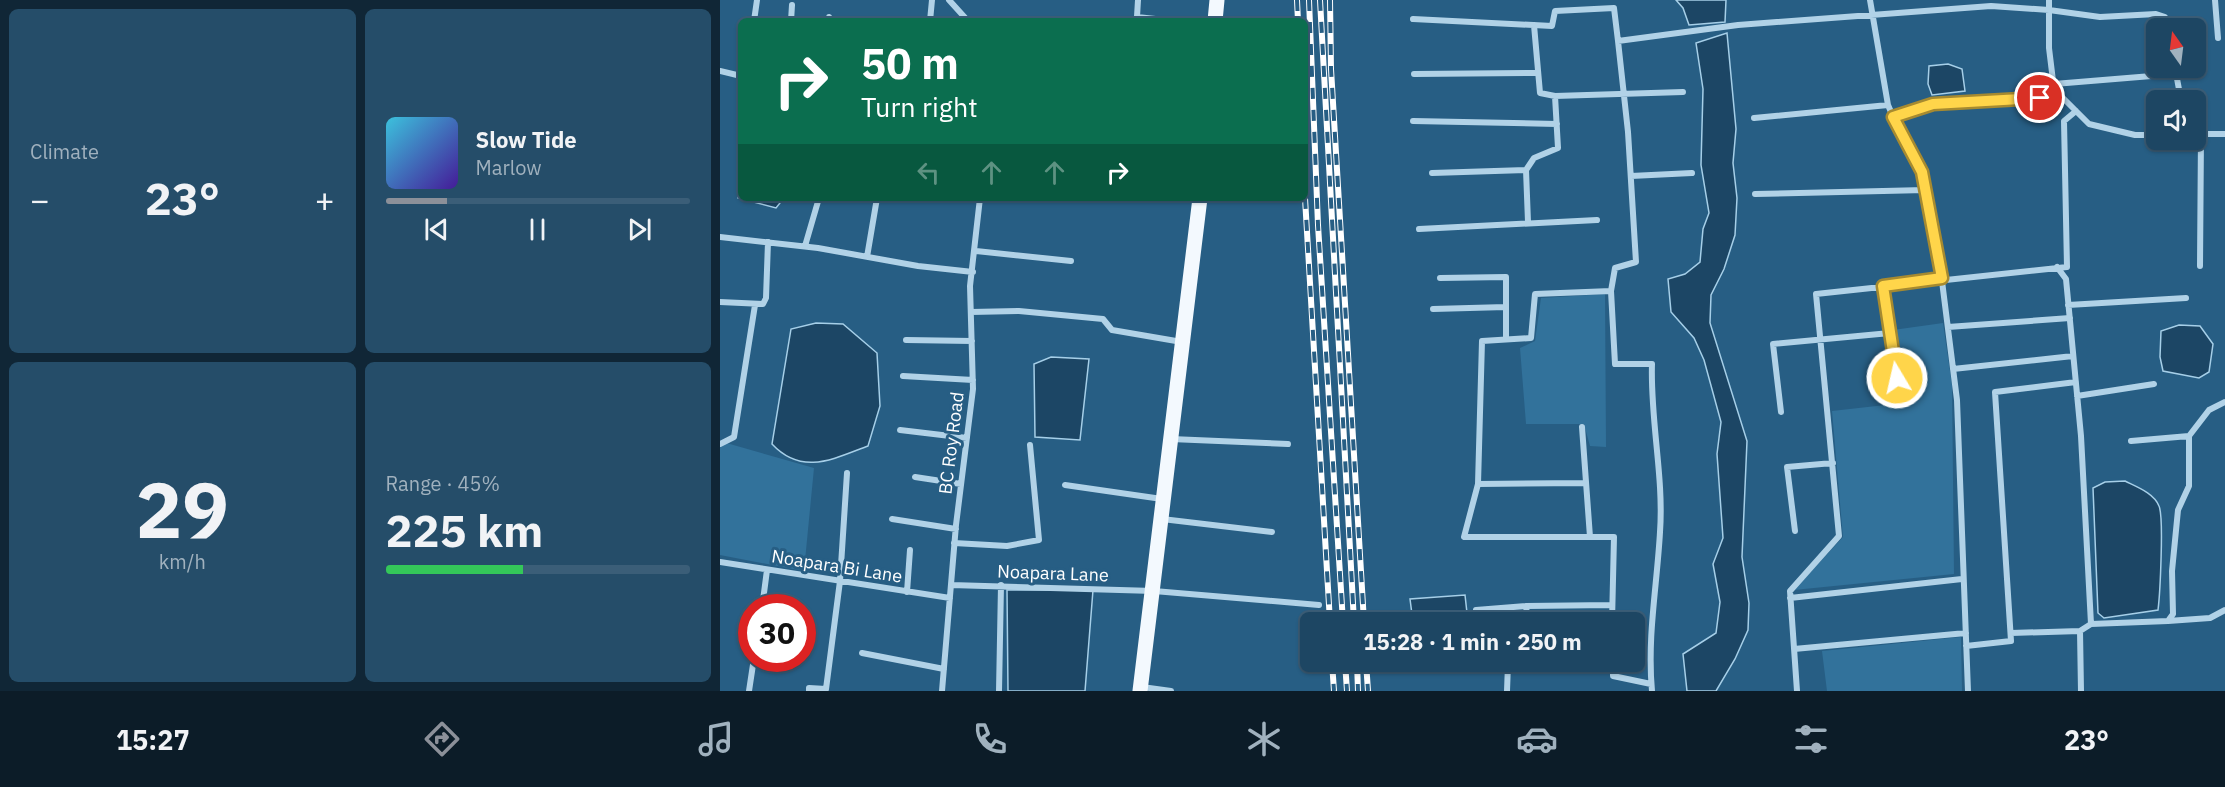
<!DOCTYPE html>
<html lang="en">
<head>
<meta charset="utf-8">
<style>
	body { margin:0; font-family:"IBM Plex Sans",sans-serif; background:#254d69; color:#f1f3f6; height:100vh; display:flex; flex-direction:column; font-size:22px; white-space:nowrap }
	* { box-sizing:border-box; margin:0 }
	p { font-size:20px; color:#a0b1be }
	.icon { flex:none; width:33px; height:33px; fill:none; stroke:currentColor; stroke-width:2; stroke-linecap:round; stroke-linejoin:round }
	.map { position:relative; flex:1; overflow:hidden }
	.sheet { display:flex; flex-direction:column; gap:9px; padding:9px; background:#102636; width:720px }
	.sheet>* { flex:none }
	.guide { position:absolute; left:18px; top:18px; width:570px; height:183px; border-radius:9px; box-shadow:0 2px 4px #0004,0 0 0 2px #3b5e78; background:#0b6e4f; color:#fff; overflow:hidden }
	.needle { width:39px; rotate:346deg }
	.controls { position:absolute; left:1426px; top:18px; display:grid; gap:12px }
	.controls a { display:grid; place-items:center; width:60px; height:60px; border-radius:9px; background:#1d4663; box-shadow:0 2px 4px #0004,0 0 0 2px #3b5e78; font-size:30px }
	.speed { position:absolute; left:18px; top:594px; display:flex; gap:12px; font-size:30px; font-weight:700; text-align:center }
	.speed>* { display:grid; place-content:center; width:78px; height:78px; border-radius:50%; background:#1d4663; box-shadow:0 2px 4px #0004,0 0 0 2px #3b5e78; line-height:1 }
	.speed .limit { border:9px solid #d22; background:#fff; color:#111 }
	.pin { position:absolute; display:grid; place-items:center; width:51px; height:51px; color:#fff; margin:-26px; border:3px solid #fff; border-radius:50%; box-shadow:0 2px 6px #0007 }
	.me { position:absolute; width:66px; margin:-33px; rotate:351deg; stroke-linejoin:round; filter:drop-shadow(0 0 4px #0008) }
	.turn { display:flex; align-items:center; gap:21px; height:126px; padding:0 24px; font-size:27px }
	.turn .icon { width:78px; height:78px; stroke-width:2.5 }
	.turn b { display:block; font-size:42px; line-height:51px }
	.lanes { display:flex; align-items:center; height:57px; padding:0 24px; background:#0003; justify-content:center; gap:30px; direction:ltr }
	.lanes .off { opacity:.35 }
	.big { font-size:45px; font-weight:700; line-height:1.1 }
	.sheet .card { flex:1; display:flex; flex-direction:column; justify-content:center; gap:9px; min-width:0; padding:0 21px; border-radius:9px; background:#254d69 }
	.sheet .dial { align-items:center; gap:0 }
	.dial b { font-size:78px; line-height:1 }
	.song { display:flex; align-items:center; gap:18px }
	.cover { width:72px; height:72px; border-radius:9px; background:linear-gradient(135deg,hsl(190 70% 55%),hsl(260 70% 35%)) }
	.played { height:6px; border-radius:3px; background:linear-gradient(90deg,#8c9099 20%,#3b5e78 20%) }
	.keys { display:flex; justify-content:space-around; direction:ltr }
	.heat { display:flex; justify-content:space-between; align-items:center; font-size:33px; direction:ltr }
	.charge { height:9px; border-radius:4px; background:linear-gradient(90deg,#34c759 45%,#3b5e78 0) }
	.sheet .tiles { flex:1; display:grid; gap:9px; grid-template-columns:repeat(2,1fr) }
	.trip { position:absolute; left:580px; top:612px; width:345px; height:60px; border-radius:9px; background:#1d4663; box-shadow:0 2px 4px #0004,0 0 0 2px #3b5e78; font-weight:700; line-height:60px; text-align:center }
	.menu { display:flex; height:96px; justify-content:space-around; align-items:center; background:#0c1c28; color:#a0b1be }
	.menu .icon { width:42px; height:42px }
	.menu .active { color:#8c9099 }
	.menu b { font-size:27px; color:#f1f3f6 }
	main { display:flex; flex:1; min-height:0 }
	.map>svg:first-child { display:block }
</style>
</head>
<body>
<main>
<section class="sheet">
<div class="tiles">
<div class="card"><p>Climate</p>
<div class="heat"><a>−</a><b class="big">23°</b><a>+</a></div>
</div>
<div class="card">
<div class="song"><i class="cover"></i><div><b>Slow Tide</b><p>Marlow</p></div></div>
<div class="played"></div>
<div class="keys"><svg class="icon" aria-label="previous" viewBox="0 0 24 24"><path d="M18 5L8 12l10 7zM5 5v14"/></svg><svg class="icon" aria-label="pause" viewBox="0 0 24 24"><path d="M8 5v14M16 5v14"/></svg><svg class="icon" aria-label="next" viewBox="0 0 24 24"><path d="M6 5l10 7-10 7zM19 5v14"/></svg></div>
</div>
<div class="card dial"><b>29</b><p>km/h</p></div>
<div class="card"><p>Range · 45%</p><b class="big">225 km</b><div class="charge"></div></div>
</div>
</section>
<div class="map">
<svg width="1505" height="691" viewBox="0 0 1505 691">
	<rect width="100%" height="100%" fill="#275e84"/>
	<path fill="#32729b" d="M885,294l1,153 -16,-1 -6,-22h-58l-6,-76 15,-7 6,-43z
		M1223,323l9,62 2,189 -160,16 49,-53 -11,-126 71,-8 -10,-73z
		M3,442l91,26 -10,103 -84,-16v-110z
		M1241,637l1,54h-135l-5,-40z"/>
	<path fill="#1c4665" stroke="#a6cfe8" stroke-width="1.5" d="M956,0h50l-1,22 -36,3 -6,-17z
		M1007,33l9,96 -3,34 4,35 -2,37 -11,34 -13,26 -1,28 37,118 -5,116 7,46 -1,27 -13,29 -19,32h-29l-4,-37 33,-21 4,-31 -7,-38 10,-26 -6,-84 4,-32 -17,-62 -10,-22 -23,-26 -3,-33 17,-5 15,-12 3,-33 6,-16 -8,-48 2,-76 -7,-46z
		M1228,64l14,5 3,22 -33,4 -4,-11 1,-18z
		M21,143v55h43l-8,10 -38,-10z
		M96,323l27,1 34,29 3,53 -12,40c-35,13 -66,30 -96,-2l19,-115z
		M1459,325l21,1 13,18 -4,28 -10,6 -36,-7 -3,-14 1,-26z
		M331,357l38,2 -9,81 -45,-3 -1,-73z
		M1405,481c12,6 29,12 34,25 5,11 1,88 -1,104l-54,8 -6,-5 -5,-125 12,-6z
		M287,590h86l-8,101h-77z
		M745,595l3,27h-55l-3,-23z"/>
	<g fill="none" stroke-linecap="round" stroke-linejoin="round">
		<path stroke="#b1d2e7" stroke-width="6" d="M229,0l19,21
			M418,0l-1,17 37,4
			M1150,0l18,105 12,28 22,39 19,101 16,127 11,291
			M1329,0v48l5,41 35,35 46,11h22
			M1495,0l3,38
			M693,19l139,7 3,-15 59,-3 4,33
			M34,21l3,-21
			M71,21l1,-16
			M108,21l1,-4
			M210,21l2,-21
			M814,25l6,68 15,3 128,-4
			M1455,68l6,32
			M0,71l21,5
			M694,74l124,-1
			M1334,84l122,-10
			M1173,117l40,-13 129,-7
			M1034,118l134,-13
			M693,121l144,3
			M1476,134h29
			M712,173l94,-3
			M911,176l61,-3
			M1035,194l170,-4
			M808,222l-2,-52 8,-12 24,-10 -3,-52
			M699,229l178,-9
			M0,237l98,11 100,18 55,6
			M85,246l14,-48
			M256,251l95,10
			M147,257l10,-59
			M1480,266l1,-132
			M1337,267l9,12 15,157 10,188
			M720,278l66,-1v62
			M1163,286l17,115
			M0,302l43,2 3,-6 2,-56
			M1348,305l118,-7
			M713,309l73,-2
			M251,312l48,-1 84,8 9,11 70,12
			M1228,327l122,-9
			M186,340l66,1
			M1233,369l120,-13
			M183,376l70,4
			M1357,396l77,-12
			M1061,412l-8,-68 117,-11
			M862,427l8,110
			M180,430l67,8
			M451,439l117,5
			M1411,441l58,-5
			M0,444l14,-7 21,-132
			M195,477l46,7
			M864,483l-106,1 -14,53h150l-2,85
			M758,484l4,-143 49,-3 4,-44 76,-3
			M345,485l97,14
			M172,519l64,10
			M442,519l110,13
			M1075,531l-8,-64 46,-4
			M234,543l53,3 32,-6 -9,-95
			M0,562l230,36
			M231,585l203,6 165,14
			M187,592l3,-42
			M1070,598l172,-19
			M806,606l2,16
			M42,608l5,-38
			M756,610l50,-4 85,-1
			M1448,621l42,-3 15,-8
			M1291,633l69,-2
			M1246,646l45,-5 -16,-249 81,-10
			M1074,649l172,-16
			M142,653l82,16
			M893,662v14l38,8
			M422,687l29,4
			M29,691l5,-33
			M89,691v-3l17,1 14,-108 7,-108
			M222,691l14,-166 17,-136 -3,-103 10,-88
			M279,691l2,-106
			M787,691l1,-27 7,-2
			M932,691c-5,-54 5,-105 8,-159 4,-55 -10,-113 -8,-168h-37l-4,-73 4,-23 21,-6 -8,-130 -10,-91 120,-16 253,-19 58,4 51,7 56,-3 9,3 4,11
			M1077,691l-7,-100 49,-55 -23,-242 251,-27 -3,-146 12,-10
			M1361,691l-1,-60 11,-7 77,-3 5,-7 -1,-43 6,-61 11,-24v-50l20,-26 16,-8"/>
		<path stroke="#f3f9fe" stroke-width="15" d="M495,21l2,-21
			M420,691l60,-493"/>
		<defs>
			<path id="rail" d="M577,0l1,21
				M589,0l9,225 25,397
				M600,0l34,622
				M610,0l1,69 33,553
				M585,198l25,424
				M612,662l2,29
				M625,662l2,29
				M637,662l1,29
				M646,662l2,29"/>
		</defs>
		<use href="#rail" stroke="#fff" stroke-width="6"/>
		<use href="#rail" stroke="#275e84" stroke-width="4" stroke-dasharray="11" stroke-linecap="butt"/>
	</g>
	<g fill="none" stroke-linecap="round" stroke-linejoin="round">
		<defs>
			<path id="route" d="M1177,378l-14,-92 59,-8 -20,-106 -29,-55 40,-13 107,-6"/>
		</defs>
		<use href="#route" stroke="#a68a30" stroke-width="15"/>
		<use href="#route" stroke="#ffd54a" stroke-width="10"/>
	</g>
	<g text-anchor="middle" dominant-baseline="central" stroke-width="6" stroke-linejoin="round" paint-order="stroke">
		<g font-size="18" fill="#fff" stroke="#275e84">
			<text transform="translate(231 443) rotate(-83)">BC Roy Road</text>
			<text transform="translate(117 566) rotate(9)">Noapara Bi Lane</text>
			<text transform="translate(333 573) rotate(2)">Noapara Lane</text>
		</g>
	</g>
</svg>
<div class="controls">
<a><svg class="needle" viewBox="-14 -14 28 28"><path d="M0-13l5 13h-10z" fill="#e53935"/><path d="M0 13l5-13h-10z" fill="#a0b1be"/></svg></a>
<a><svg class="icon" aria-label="sound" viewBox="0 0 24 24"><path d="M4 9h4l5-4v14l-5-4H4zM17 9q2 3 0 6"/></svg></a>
</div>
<div class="speed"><div class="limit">30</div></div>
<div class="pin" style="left:1320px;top:98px;background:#d93025"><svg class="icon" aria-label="arrive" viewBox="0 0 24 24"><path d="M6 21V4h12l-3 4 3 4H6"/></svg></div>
<svg class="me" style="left:1177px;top:378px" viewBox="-20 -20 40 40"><circle r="17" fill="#ffd54a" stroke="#fff" stroke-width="3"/><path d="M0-11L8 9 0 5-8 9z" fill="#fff"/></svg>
<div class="trip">15:28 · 1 min · 250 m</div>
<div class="guide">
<div class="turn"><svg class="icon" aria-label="right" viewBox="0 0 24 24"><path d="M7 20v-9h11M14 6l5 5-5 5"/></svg><div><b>50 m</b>Turn right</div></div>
<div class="lanes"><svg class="icon off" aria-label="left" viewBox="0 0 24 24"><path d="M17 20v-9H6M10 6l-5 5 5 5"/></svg><svg class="icon off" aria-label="ahead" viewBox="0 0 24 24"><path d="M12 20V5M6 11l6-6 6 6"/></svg><svg class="icon off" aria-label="ahead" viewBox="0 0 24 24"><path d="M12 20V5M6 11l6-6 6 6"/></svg><svg class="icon" aria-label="right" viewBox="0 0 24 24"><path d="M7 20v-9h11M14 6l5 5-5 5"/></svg></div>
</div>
</div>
</main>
<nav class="menu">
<b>15:27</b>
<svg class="icon active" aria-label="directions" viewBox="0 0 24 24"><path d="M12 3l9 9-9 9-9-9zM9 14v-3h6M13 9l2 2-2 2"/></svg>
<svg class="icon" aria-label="music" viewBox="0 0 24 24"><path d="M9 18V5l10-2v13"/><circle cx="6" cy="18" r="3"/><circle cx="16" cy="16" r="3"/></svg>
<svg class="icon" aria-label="phone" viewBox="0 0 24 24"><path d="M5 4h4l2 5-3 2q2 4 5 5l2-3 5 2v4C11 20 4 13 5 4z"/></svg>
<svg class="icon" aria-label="climate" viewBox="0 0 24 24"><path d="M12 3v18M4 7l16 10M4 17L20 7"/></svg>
<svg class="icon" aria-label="car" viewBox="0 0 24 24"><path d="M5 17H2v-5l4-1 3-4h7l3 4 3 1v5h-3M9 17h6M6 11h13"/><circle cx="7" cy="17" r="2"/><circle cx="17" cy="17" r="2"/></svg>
<svg class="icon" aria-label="filters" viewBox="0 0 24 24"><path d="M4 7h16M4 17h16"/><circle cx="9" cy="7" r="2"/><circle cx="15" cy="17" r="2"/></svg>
<b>23°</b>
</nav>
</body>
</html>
